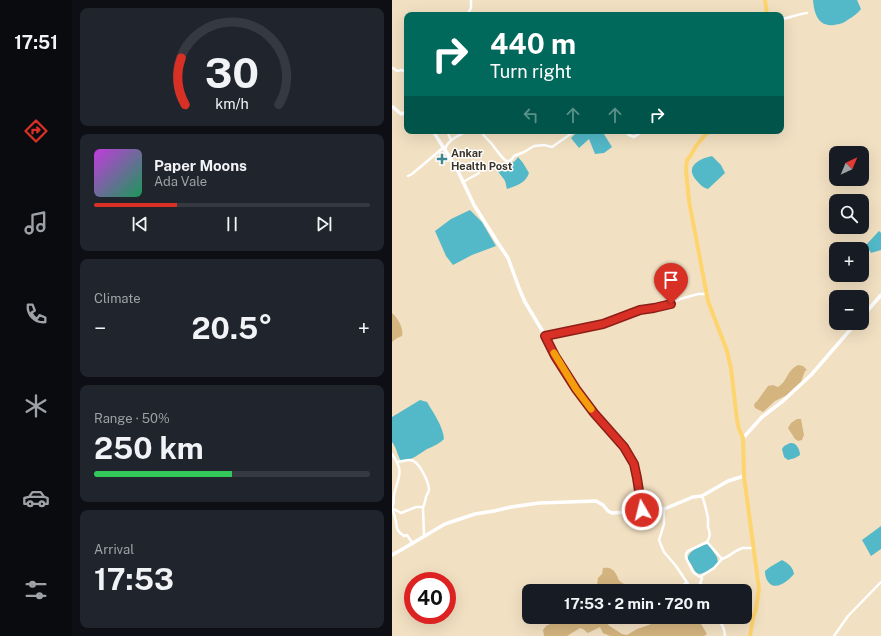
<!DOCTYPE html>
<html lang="en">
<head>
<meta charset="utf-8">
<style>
	body { margin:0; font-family:"Public Sans",sans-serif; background:#20242c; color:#f1f3f6; height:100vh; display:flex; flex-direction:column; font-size:15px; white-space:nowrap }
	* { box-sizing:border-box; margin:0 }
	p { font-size:13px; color:#9ea1a6 }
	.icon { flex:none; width:22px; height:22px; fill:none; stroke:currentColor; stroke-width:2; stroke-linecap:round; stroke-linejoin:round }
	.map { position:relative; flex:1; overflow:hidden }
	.drawer { display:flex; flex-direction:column; gap:8px; padding:8px; background:#0d0f14; width:320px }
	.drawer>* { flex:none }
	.hud { position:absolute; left:12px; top:12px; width:380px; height:122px; border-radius:8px; box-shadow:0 4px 16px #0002; background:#00695c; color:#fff; overflow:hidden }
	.needle { width:26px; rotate:44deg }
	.fabs { position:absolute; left:437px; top:146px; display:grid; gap:8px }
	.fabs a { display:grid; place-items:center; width:40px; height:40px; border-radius:8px; background:#171b24; box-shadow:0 4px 16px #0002; font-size:20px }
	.speed { position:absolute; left:12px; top:572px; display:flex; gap:8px; font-size:20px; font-weight:700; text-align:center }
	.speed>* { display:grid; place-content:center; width:52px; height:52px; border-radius:50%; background:#171b24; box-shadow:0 4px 16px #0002; line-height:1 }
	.speed .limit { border:6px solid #d22; background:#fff; color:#111 }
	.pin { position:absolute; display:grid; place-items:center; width:34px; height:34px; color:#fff; margin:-41px -17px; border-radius:50% 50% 50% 0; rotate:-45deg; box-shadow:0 0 4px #0007 }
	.pin .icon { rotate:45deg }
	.me { position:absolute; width:44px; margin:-22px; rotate:352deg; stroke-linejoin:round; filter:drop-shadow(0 0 3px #0008) }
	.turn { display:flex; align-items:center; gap:14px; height:84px; padding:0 20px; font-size:18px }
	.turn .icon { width:52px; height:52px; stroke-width:2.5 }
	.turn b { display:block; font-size:28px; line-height:34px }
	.lanes { display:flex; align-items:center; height:38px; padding:0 20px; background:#0003; justify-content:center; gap:20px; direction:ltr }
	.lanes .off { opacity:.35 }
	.big { font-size:30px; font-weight:700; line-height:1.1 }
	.drawer .tile { flex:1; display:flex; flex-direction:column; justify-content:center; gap:6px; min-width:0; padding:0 14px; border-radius:8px; background:#20242c }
	.drawer .dial { align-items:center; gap:0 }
	.dial svg { height:104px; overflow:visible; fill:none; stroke:#363941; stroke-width:7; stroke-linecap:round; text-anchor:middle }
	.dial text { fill:#f1f3f6; stroke:none }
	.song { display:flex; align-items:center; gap:12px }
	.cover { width:48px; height:48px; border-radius:6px; background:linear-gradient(135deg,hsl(290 70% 55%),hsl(150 70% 35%)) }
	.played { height:4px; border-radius:2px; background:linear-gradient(90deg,#d93025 30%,#363941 30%) }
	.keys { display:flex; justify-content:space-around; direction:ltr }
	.heat { display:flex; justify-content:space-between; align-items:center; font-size:22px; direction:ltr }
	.charge { height:6px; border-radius:3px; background:linear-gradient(90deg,#34c759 50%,#363941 0) }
	.trip { position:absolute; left:130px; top:584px; width:230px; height:40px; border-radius:8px; background:#171b24; box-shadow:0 4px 16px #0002; font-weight:700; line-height:40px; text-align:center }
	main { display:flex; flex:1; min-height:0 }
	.tab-bar { display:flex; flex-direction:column; width:72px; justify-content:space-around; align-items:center; background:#090b0e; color:#9ea1a6 }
	.tab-bar .icon { width:28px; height:28px }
	.tab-bar .current { color:#d93025 }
	.tab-bar b { font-size:18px; color:#f1f3f6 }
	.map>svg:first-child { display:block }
</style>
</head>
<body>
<main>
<nav class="tab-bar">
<b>17:51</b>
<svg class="icon current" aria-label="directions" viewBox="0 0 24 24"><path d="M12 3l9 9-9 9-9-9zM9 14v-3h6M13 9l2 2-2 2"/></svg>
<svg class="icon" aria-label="music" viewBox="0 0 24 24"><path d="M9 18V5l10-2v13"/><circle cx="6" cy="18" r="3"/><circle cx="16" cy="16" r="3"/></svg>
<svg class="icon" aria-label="phone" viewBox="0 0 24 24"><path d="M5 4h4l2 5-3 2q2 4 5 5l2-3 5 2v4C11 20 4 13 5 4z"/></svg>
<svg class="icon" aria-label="climate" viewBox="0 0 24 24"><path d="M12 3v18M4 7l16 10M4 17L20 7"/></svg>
<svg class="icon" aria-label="car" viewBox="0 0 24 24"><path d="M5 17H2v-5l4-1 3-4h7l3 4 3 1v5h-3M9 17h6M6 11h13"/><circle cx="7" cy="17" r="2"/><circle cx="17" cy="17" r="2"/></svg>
<svg class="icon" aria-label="filters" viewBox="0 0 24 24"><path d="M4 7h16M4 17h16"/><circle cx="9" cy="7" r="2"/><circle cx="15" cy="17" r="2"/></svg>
</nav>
<section class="drawer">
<div class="tile dial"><svg viewBox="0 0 100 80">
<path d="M14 69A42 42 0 1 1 86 69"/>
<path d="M14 69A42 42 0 0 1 11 33" stroke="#d93025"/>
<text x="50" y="56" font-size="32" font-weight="700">30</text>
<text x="50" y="72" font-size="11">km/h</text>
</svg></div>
<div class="tile">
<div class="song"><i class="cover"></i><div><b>Paper Moons</b><p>Ada Vale</p></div></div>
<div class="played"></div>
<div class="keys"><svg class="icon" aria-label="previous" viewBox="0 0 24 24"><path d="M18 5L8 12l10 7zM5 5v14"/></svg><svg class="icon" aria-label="pause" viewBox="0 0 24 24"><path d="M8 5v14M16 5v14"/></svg><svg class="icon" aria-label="next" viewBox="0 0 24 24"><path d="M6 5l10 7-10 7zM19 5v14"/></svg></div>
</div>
<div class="tile"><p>Climate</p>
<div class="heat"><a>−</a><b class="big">20.5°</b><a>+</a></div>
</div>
<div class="tile"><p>Range · 50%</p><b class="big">250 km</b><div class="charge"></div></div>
<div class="tile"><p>Arrival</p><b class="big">17:53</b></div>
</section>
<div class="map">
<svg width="489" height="636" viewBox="0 0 489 636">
	<rect width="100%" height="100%" fill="#f2e0c2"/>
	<path fill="#d4b47f" d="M0,313c6,5 12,16 10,23l-5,2 -5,4z
		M406,365l5,1 4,4 -2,1 -4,11 -6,5 -8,8 -12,6 -12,11 -8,-4 -1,-3 1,-2 3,-3 10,-14 5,-1 5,2c10,-6 8,-16 20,-22z
		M405,419h4l3,16 -2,5 -4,1 -3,-2 -7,-11 3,-5z
		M211,568c7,-1 11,1 14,8 1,1 1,2 1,3 3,4 8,6 12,7l-7,5h-28v-4l2,-1 1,-8 4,-4z
		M172,617h50l-6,8 14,9 5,1 10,-6 9,-3 12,-5 5,-4h34l10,17 -3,2h-94l-7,-3 -3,-6 -12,6 -5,-4 -3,-1 -13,8h-23l-1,-6 3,-4z"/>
	<path fill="#53b9c8" d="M421,0h44l4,9c-4,5 -7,7 -12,10 -5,4 -9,5 -15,6 -16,2 -20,-12 -21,-25z
		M186,131h24l10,16 -8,6 -9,1 -6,-15 -10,9 -8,-10z
		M320,156l9,9 4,8 -17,16c-4,-1 -8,-4 -11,-8 -13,-14 1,-22 15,-25z
		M126,157l5,6 6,10c-3,10 -13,13 -22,16 -1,-3 -1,-8 -4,-11 -2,-3 -3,-3 -5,-7l6,-6c7,-1 10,-2 14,-8z
		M78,210l12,12 14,24 -24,9 -19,10 -7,-9 -11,-25 16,-12z
		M487,231l2,2v17l-10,3 -5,-8z
		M28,400l7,2c7,12 16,24 17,37 -5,5 -10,7 -17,10 -8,5 -16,12 -26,12 -4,-6 -4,-13 -9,-19v-25z
		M398,443c6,-1 10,6 10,12l-5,3 -7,2 -4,-3 -2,-8 2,-3z
		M489,526v23l-10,7 -9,-16z
		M316,544l9,13 1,6c-5,5 -12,10 -19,11 -5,-2 -5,-5 -8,-10 -1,-2 -3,-3 -3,-5 -1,-8 14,-14 20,-15z
		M390,560c6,3 11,7 12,14 -5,6 -17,17 -25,9 -3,-4 -4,-7 -4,-12l5,-4z"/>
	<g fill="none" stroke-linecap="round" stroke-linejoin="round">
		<path stroke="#fff" stroke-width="2.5" d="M75,15l4,-7v-8
			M389,19c9,-1 17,-5 26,-6
			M1,68l4,3 5,-1 3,2 2,4
			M55,131l3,7 2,2
			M89,131c3,6 6,8 10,12 5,6 9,13 15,18h3l3,-2 2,-3 10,-4 10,-6 10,-1 8,2 23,-16
			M232,131l5,4 5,2 9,-6
			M53,149c3,-10 14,-13 22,-18
			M16,176l4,-2 32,-27
			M71,182l16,-9
			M153,336l58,-12 37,-14 24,-4 7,-2 9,-5 18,-5h9
			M0,454c13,19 6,22 2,41 -1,5 1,8 -2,12
			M5,462c4,0 8,-2 13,-2 9,0 18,21 19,29 0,3 -2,5 -3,8 -1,4 -1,7 -3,10
			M310,496c3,7 4,14 6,22 0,3 0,6 0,9 2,7 3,8 -1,15l15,17c7,-2 13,-9 21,-11 3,0 7,0 10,0
			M0,508l9,5 15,-6h7l1,29
			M0,509c1,3 3,6 3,9 3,9 -1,11 9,18l3,-1 6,9
			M272,509v15l-5,16 2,5 3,7 12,14 12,18 6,7
			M315,542l-19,9 -2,3v4l6,12 2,3 6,4 14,-9 8,-9
			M309,576l1,3 -2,4 8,8
			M256,591l8,-5 6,5
			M284,591l11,-9
			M324,617c5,4 9,12 9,19
			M442,636l14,-20 33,-34"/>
		<path stroke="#fff" stroke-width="3.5" d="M0,107h1l8,7 6,-2
			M41,131l24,38 17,36 24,38 10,15 11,30 6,14 21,35 9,19 21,33 18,24 30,34 10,17 3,14 5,33
			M470,317l19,-22
			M351,438l19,-21 21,-16 28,-26 45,-52
			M0,555l9,-5 44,-26 30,-10 19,-3 17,-4 28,-4 57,-2 7,4 5,6 4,2 30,-2 16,-3 6,1 29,-12 9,-1 26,-15 16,-5"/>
		<path stroke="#fed46e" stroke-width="4" d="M373,0l2,15
			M316,131l-7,9 -5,6 -5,9 -4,5 -1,10 3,31 19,100 19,50 4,17 6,52 2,9 4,9 1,38 15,113 -3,20 -3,9 -3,18"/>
	</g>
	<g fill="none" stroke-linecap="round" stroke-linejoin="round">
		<defs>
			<path id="route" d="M250,510l-5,-32 -3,-14 -10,-17 -30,-34 -18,-24 -21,-33 -10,-20 58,-12 37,-14 14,-2 17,-4"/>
		</defs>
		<use href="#route" stroke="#8d1f18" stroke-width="10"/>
		<use href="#route" stroke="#d93025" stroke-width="7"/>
		<path stroke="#f59e0b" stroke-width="7" d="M162,353l22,36 15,20"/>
	</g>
	<path fill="#408690" stroke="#fff" stroke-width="1.5" d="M48 153h4v4h4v4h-4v4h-4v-4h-4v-4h4z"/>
	<g text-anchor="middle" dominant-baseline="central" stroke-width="3" stroke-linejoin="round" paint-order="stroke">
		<g font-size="11" font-weight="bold" fill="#3b3429" stroke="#fff" text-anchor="start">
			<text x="59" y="153">Ankar<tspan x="59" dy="13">Health Post</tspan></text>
		</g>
	</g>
</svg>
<div class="fabs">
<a><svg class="needle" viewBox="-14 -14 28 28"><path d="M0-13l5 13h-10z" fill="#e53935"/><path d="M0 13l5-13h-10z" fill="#9ea1a6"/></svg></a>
<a><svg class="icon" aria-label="search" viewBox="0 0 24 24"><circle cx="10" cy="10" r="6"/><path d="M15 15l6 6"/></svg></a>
<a>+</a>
<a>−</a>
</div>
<div class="speed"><div class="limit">40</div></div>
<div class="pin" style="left:279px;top:304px;background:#d93025"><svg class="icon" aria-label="arrive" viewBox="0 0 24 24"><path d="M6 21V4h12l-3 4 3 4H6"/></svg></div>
<svg class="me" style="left:250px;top:510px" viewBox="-20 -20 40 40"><circle r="17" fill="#d93025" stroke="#fff" stroke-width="3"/><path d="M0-11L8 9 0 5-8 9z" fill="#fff"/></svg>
<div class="trip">17:53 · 2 min · 720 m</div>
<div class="hud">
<div class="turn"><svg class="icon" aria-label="right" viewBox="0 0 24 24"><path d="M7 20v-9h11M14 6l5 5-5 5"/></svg><div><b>440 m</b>Turn right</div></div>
<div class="lanes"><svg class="icon off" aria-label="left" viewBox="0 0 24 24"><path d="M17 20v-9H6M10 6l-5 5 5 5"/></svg><svg class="icon off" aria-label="ahead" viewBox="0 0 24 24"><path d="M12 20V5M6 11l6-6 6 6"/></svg><svg class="icon off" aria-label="ahead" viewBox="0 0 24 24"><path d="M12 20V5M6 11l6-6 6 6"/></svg><svg class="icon" aria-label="right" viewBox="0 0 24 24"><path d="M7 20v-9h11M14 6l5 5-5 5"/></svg></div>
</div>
</div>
</main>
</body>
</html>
